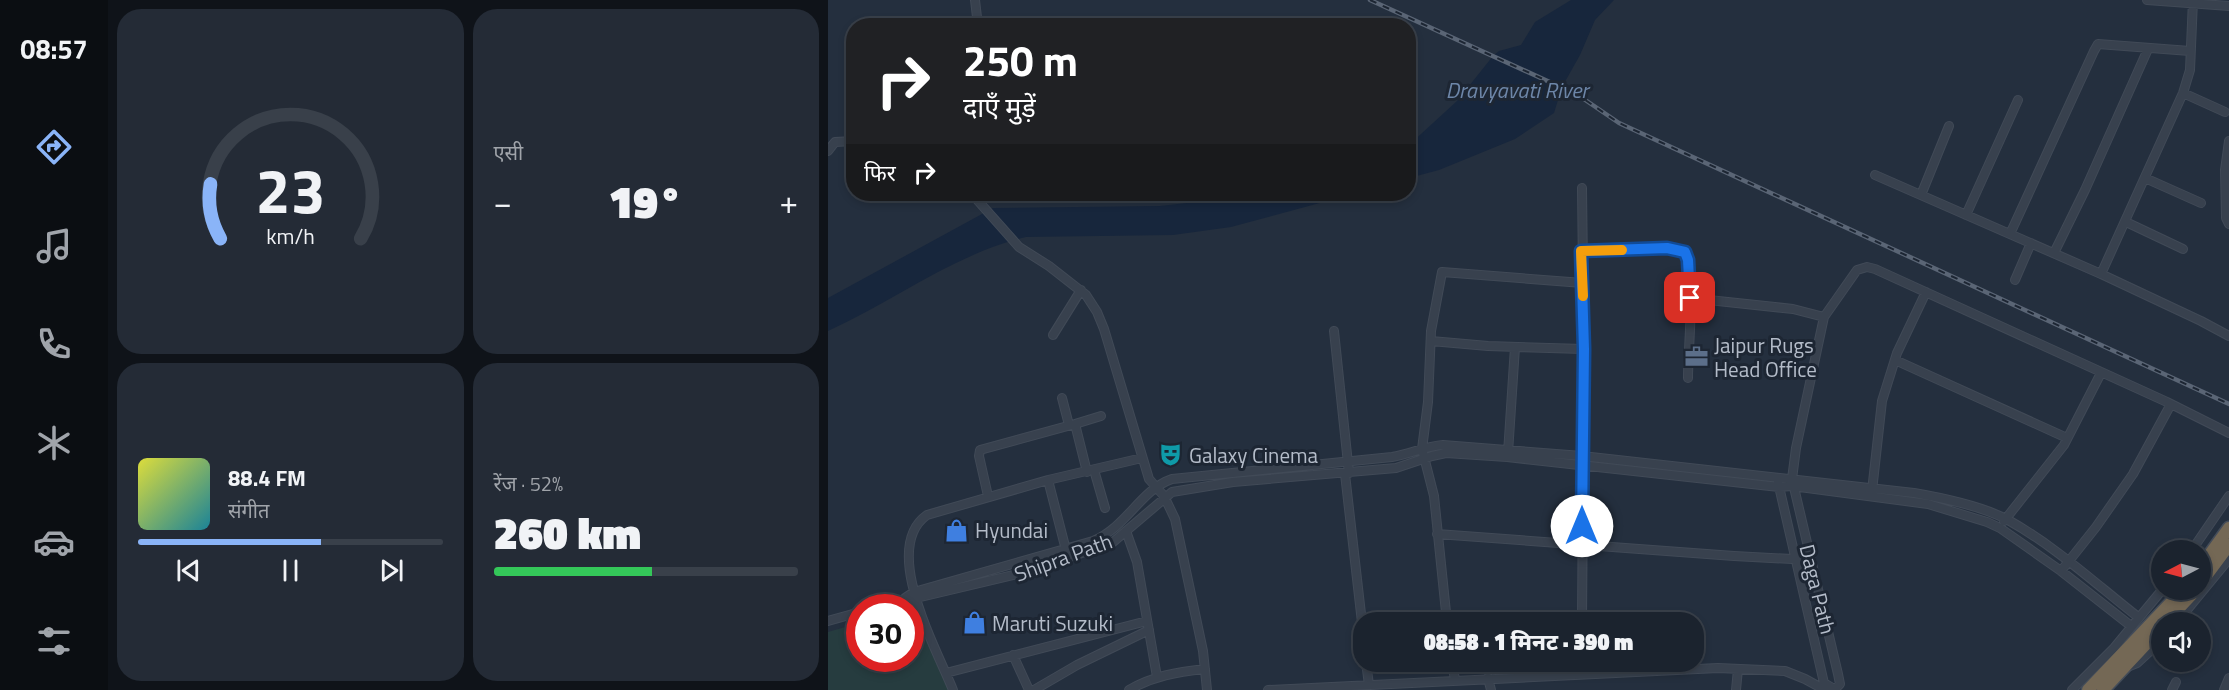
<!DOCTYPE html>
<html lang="hi">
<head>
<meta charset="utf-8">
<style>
	body { margin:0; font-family:"Titillium Web","Noto Sans Devanagari",sans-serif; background:#242b36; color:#f1f3f6; height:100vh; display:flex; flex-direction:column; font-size:22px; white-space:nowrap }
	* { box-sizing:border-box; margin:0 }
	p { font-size:20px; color:#a0a4aa }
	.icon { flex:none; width:33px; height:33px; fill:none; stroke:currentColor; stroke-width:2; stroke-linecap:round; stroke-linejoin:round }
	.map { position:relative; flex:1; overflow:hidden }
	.sheet { display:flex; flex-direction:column; gap:9px; padding:9px; background:#0f1319; width:720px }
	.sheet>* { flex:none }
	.top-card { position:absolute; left:18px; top:18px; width:570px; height:183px; border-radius:24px; box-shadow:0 3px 9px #0003,0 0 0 2px #39404a; background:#202124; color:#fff; overflow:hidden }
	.needle { width:39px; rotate:264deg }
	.buttons { position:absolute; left:1323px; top:540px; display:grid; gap:12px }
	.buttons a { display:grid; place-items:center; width:60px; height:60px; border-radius:50%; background:#1b232e; box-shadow:0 3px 9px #0003,0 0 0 2px #39404a; font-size:30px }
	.speed { position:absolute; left:18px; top:594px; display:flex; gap:12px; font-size:30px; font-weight:700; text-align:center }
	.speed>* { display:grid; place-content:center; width:78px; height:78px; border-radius:50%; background:#1b232e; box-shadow:0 3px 9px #0003,0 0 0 2px #39404a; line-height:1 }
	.speed .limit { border:9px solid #d22; background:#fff; color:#111 }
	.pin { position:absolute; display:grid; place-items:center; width:51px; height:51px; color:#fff; margin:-26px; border-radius:12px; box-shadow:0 3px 9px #0006 }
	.me { position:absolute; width:66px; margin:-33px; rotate:0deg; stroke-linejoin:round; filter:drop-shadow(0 0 4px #0008) }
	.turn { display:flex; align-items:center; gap:21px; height:126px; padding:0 18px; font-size:27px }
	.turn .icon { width:78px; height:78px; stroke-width:2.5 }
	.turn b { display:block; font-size:42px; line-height:51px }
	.then { display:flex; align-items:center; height:57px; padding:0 18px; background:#0003; gap:12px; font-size:22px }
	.big { font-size:45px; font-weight:800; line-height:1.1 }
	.sheet .tile { flex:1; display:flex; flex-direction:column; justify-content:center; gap:9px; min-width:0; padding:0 21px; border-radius:24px; background:#242b36 }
	.sheet .dial { align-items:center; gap:0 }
	.dial svg { height:156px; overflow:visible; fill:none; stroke:#39404a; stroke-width:7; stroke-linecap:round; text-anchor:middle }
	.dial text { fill:#f1f3f6; stroke:none }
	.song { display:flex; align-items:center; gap:18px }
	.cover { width:72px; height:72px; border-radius:9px; background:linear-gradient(135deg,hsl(60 70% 55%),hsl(190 70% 35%)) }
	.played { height:6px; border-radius:3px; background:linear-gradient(90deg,#8ab4f8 60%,#39404a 60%) }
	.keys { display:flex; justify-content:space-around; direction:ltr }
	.heat { display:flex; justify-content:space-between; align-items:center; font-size:33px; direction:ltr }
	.charge { height:9px; border-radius:4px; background:linear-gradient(90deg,#34c759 52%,#39404a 0) }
	.sheet .tiles { flex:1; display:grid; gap:9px; grid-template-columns:repeat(2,1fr) }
	.trip { position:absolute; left:525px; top:612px; width:351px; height:60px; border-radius:24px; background:#1b232e; box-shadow:0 3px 9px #0003,0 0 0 2px #39404a; font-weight:800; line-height:60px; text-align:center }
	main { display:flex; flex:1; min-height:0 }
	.menu { display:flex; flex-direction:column; width:108px; justify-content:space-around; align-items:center; background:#0b0e12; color:#a0a4aa }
	.menu .icon { width:42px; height:42px }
	.menu .on { color:#8ab4f8 }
	.menu b { font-size:27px; color:#f1f3f6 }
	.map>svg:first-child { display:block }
</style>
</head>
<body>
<main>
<nav class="menu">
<b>08:57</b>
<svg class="icon on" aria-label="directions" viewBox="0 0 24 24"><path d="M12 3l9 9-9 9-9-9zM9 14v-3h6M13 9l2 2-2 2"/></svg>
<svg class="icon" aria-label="music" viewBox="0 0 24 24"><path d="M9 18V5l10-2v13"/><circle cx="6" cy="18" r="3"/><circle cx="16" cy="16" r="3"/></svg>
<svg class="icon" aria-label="phone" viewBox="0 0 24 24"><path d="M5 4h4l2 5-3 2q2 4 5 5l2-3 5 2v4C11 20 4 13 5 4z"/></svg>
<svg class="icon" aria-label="climate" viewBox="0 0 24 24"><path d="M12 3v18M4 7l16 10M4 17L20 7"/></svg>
<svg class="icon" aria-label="car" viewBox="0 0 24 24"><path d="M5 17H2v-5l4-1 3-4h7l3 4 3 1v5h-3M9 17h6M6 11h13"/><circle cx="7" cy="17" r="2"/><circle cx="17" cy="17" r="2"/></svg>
<svg class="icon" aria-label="filters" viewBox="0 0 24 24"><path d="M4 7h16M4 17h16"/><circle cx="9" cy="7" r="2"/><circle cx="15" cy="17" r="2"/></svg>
</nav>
<section class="sheet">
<div class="tiles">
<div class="tile dial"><svg viewBox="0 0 100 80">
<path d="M14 69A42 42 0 1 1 86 69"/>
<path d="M14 69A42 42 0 0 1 9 41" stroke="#8ab4f8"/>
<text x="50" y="56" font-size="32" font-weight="700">23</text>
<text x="50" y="72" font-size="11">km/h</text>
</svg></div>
<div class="tile"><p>एसी</p>
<div class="heat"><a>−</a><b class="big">19°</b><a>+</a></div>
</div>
<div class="tile">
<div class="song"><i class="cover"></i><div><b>88.4 FM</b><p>संगीत</p></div></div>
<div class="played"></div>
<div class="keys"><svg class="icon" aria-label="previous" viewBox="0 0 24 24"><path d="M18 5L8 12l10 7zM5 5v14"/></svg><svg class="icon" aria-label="pause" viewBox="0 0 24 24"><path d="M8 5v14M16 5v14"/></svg><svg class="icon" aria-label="next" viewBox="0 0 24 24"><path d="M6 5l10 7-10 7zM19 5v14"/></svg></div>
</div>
<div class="tile"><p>रेंज · 52%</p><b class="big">260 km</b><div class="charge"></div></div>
</div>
</section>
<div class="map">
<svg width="1401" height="690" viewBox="0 0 1401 690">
	<rect width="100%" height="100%" fill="#242f3e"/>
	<path fill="#263c3f" d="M90,607l31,83h-121v-58l31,-9 1,35h50l1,-48z"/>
	<path fill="#17263c" d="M743,0h43l-19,20 -15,35 -18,32 -8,26 -39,26 -76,31 -30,8v-33l48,-44 36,-45 6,-5 22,-6 14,-23z
		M425,194h100l-122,33 -58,8 -147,2c-72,17 -132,64 -198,94v-33l165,-90 167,-2 80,-9z"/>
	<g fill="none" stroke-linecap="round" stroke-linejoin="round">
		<defs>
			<path id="minor" d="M147,0l3,26
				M1319,0l82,6
				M1355,93l42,19
				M1401,141l-4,29 1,48 3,6
				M0,151l7,-9 19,-1
				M1047,175l226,99 100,47 28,15
				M1317,178l56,25
				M754,188l2,166 -2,268
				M144,194l47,53 30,19 37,29 11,17 7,17 45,150 15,17 11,23 28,132 4,39
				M1093,195l28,-69
				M1138,215l52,-115
				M1298,222l57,27
				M1182,234l84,-183 4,-7 92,7
				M753,251l86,-3 18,4c11,28 3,93 3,126
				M1226,253l31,-63 63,-141
				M1273,274l82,-181 7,-23 3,-70
				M1187,280l16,-37
				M862,298l103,11 31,8
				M506,331l15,142
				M225,335l28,-45
				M603,341l57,5 95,3
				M1067,360l172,78
				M234,398l7,27
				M247,424l26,-8
				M680,453l7,-106
				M266,470l11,38
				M517,474l19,166
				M220,480l18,70
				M950,482l46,201 10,6
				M1044,491l10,-90 15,-48 29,-61
				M160,496l-9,-40 1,-6 95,-26 12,48
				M1176,521l60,-76 37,-72
				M298,531l11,31 20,115
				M609,534l297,22 77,4
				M1364,550l37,-54
				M1233,571l35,-44 37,-53 38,-70
				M77,598l9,-6 179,-51c35,-15 47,-51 79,-62l220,-22c18,-3 34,-11 51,-12l139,11 332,37c29,5 68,13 94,27 47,26 88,64 130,97
				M46,608l148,-35 90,-30 60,-51 61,-10 163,-14 36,-12 14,-3 61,4 272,30 13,-1 136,18 59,18 13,6 61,43 70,55
				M0,621l32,-9
				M619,622l-13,-126 -12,-47 6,-47 3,-71 11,-59 141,11
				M1349,622l52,-63
				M185,655l16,35
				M538,662l3,23
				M624,662l3,18
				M754,662v12
				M1299,667l10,-4 25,-23
				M118,673l201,-52
				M660,678l3,12
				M125,690c-16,-40 -73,-142 -26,-175l121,-35 94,-22
				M206,690l43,-25 72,-35
				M301,690c24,-14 48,-18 76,-21
				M440,690l450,-22 67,3 20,8 20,11
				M908,690l2,-21
				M1006,690l6,-6 -2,-10 -46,-195 4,-31 28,-131 33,-47 10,-3 8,2 292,133 62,31
				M1244,690l42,-42 48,-58
				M1344,690l4,-8
				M1396,690l5,-12"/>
			<path id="highway" d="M1372,568l29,-40
				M1372,584l29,-39
				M1338,622l30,-32
				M1260,690l95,-100
				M1275,690l59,-63"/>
		</defs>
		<use href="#minor" stroke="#414a57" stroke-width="10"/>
		<use href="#highway" stroke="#434c59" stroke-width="15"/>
		<use href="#minor" stroke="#38414e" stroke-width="8"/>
		<use href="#highway" stroke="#746855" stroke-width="12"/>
		<defs>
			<path id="rail" d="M542,0l208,95 41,28 610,281"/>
		</defs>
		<use href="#rail" stroke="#5a6575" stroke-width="4.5"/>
		<use href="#rail" stroke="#1d2633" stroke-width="2" stroke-dasharray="7" stroke-linecap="butt"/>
	</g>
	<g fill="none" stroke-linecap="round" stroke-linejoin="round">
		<defs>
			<path id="route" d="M754,526l2,-177 -3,-98 86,-3 18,4 3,8 2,38"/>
		</defs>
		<use href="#route" stroke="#114b97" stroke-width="15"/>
		<use href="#route" stroke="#1a73e8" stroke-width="10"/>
		<path stroke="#f59e0b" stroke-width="10" d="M755,296l-2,-45 41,-1"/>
	</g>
	<defs>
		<symbol id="office-bare" viewBox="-9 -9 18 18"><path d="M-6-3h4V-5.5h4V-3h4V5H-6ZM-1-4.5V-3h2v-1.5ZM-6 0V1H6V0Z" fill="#5c6f8a" stroke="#1d2633" stroke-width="2.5" paint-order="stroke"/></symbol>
		<symbol id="theatre-bare" viewBox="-9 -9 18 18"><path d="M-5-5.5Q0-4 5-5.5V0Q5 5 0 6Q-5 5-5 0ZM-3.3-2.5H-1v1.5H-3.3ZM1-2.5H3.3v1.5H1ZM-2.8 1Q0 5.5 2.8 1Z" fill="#0f9aa8" stroke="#1d2633" stroke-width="2.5" paint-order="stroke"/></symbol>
		<symbol id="shop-bare" viewBox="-9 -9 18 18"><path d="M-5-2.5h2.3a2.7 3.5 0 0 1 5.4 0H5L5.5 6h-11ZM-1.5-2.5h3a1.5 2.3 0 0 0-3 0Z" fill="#3f7fe0" stroke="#1d2633" stroke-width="2.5" paint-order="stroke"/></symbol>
	</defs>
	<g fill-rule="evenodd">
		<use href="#office-bare" x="852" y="340" width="33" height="33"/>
		<use href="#theatre-bare" x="326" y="438" width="33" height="33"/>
		<use href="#shop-bare" x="112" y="514" width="33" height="33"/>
		<use href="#shop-bare" x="130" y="606" width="33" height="33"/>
	</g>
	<g text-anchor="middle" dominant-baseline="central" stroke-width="6" stroke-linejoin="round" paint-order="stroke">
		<g font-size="21" fill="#b4bcc9" stroke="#1d2633" text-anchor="start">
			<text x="886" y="345">Jaipur Rugs<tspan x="886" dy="24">Head Office</tspan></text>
			<text x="361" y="455">Galaxy Cinema</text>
			<text x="147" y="530">Hyundai</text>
			<text x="164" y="623">Maruti Suzuki</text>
		</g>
		<g font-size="21" fill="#b4bcc9" stroke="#1d2633">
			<text transform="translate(235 557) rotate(-20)">Shipra Path</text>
			<text transform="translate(990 589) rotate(76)">Daga Path</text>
		</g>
		<g font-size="22" font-style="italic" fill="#6d86a8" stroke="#1d2633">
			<text x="689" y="90">Dravyavati River</text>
		</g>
	</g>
</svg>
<div class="buttons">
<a><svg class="needle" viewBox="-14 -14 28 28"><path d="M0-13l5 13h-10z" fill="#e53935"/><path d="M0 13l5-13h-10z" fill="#a0a4aa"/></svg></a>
<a><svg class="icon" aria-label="sound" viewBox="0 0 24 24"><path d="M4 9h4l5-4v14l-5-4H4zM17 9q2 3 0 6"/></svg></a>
</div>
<div class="speed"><div class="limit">30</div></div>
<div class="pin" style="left:862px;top:298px;background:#d93025"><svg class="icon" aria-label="arrive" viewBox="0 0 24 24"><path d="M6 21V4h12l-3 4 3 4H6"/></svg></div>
<svg class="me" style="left:754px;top:526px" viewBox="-20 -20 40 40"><circle r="19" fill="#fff"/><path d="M0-13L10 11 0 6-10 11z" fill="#1a73e8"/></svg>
<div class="trip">08:58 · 1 मिनट · 390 m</div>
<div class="top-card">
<div class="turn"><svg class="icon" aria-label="right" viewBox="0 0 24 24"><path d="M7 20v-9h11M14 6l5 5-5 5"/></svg><div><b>250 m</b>दाएँ मुड़ें</div></div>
<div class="then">फिर<svg class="icon" aria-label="right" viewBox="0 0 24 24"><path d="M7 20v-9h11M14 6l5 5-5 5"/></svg></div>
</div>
</div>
</main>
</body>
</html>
